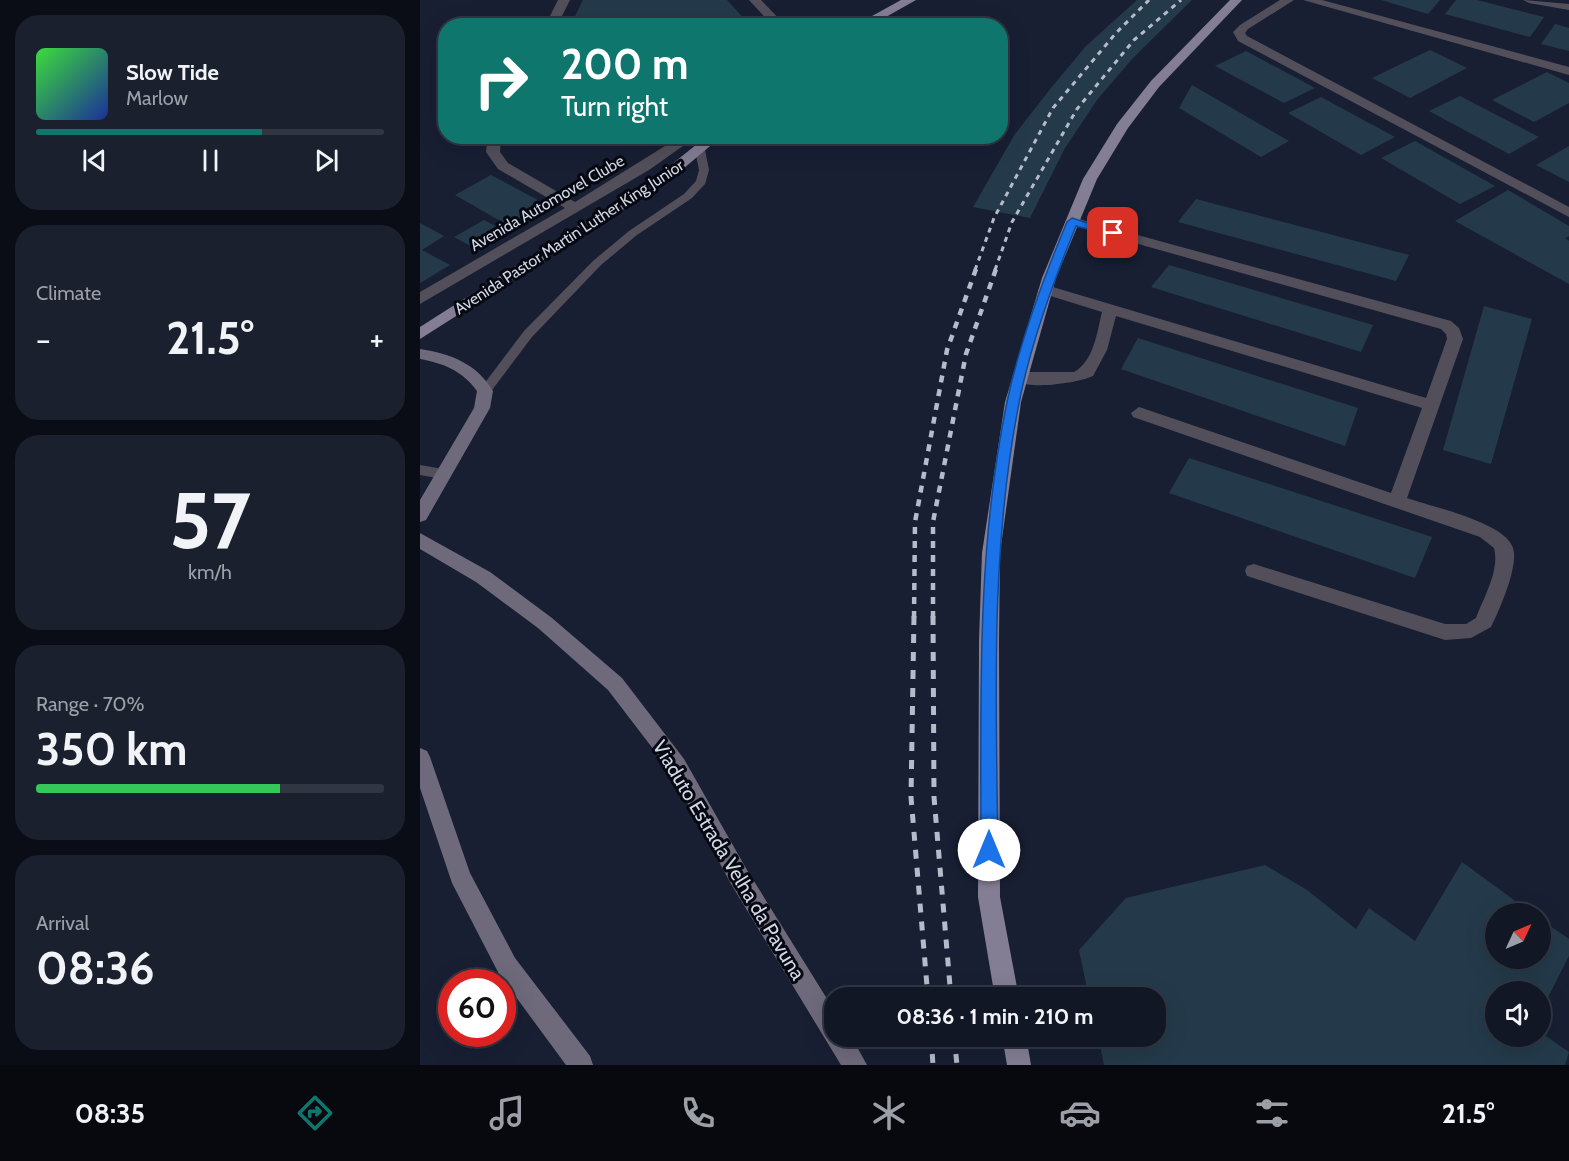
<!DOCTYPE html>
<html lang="en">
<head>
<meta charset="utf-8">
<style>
	body { margin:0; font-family:Cabin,sans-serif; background:#1b202e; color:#f1f3f6; height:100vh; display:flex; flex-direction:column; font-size:22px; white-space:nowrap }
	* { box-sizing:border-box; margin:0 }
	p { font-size:20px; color:#9c9fa7 }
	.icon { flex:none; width:33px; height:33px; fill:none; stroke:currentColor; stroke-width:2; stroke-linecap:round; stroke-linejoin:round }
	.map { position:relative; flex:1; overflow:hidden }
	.panel { display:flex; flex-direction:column; gap:15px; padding:15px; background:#0a0d15; width:420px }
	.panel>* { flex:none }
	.banner { position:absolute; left:18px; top:18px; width:570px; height:126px; border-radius:24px; box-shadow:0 6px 24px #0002,0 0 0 2px #313643; background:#0f766e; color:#fff; overflow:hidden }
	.needle { width:39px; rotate:46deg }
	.tools { position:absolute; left:1065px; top:903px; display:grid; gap:12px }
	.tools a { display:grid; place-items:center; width:66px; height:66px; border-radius:50%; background:#121726; box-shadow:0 6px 24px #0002,0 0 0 2px #313643; font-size:30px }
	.speed { position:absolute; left:18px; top:969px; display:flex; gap:12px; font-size:30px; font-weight:700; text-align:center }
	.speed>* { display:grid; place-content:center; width:78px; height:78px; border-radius:50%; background:#121726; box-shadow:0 6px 24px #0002,0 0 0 2px #313643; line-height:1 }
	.speed .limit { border:9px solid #d22; background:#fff; color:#111 }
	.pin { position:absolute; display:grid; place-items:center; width:51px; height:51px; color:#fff; margin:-26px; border-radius:12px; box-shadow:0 3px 9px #0006 }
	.me { position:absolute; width:66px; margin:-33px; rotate:0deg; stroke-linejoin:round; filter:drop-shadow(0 0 4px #0008) }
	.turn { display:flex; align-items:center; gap:21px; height:126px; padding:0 24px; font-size:27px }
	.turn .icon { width:78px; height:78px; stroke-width:2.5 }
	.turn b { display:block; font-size:42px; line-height:51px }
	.big { font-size:45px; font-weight:800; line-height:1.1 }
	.panel .tile { flex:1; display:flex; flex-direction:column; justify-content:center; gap:9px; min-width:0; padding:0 21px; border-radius:24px; background:#1b202e }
	.panel .dial { align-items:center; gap:0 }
	.dial b { font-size:78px; line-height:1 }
	.song { display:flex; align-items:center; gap:18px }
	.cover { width:72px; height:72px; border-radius:9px; background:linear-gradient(135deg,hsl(120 70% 55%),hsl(230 70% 35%)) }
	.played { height:6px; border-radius:3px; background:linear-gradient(90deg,#0f766e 65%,#313643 65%) }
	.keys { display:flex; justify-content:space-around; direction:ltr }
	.heat { display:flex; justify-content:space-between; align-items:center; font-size:33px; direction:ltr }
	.charge { height:9px; border-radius:4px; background:linear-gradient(90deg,#34c759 70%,#313643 0) }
	.trip { position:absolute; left:404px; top:987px; width:342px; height:60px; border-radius:24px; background:#121726; box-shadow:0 6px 24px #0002,0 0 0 2px #313643; font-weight:800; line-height:60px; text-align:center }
	.menu { display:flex; height:96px; justify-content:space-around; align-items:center; background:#07090f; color:#9c9fa7 }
	.menu .icon { width:42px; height:42px }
	.menu .selected { color:#0f766e }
	.menu b { font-size:27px; color:#f1f3f6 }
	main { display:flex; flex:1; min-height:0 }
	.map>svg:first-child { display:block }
</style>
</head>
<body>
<main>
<section class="panel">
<div class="tile">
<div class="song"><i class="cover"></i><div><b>Slow Tide</b><p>Marlow</p></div></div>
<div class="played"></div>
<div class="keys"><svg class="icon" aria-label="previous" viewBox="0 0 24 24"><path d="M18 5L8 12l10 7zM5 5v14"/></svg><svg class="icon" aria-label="pause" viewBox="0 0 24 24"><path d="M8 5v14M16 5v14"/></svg><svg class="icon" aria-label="next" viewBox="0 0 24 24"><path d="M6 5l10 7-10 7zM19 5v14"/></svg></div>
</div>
<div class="tile"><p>Climate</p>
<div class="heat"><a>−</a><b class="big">21.5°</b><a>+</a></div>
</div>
<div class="tile dial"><b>57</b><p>km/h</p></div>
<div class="tile"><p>Range · 70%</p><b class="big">350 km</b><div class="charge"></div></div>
<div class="tile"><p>Arrival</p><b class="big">08:36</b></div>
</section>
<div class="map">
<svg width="1149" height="1065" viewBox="0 0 1149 1065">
	<rect width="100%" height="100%" fill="#181f33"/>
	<path fill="#243a4a" d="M163,0h144l24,26h-181z
		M717,0h55l-59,58 -36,42 -32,48 -35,70 -57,-11 42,-73 36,-46 35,-42z
		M961,0h59l-12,14z
		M1036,0h21l67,17 -14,20 -85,-23z
		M1135,24l14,4v23l-28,-7z
		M1010,50l37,18 -57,30 -38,-20z
		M826,51l69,37 -31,15 -69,-37z
		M1127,72l22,11v20l-35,19 -42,-22z
		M772,85l97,56 -28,16 -82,-49z
		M1040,96l79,41 -30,17 -80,-43z
		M901,97l74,40 -34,18 -73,-42z
		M995,141l80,45 -35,18 -79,-46z
		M1149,146v36l-33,-17z
		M71,175l56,30 -36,22 -56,-32z
		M1088,190l61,36v10l-4,2 4,3v43l-114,-63z
		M776,199l213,56 -13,26 -218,-59z
		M64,220l21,11 -29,18 -22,-12z
		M0,223l24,13 -22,14 28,15 -30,18z
		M749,265l204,60 -12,27 -210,-65z
		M1064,306l48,13 -41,145 -48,-14z
		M718,338l220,70 -13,38 -224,-77z
		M769,458l243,79 -17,41 -246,-85z
		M1042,862l71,52h-37v44h44v-39l29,20v17l-29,57v-21h-44v44h44v-4l29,20 -4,13h-461l-6,-29h57v-38h-66l-10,-48 47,-52 139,-33 42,25 49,39 13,-21 46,33z"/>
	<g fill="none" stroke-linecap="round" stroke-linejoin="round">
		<path fill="#524f5a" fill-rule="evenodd" d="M280,147l5,3 4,20 -4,14 -13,14 -55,37 -36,30 -69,72 -43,57h-8l-2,-3 2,-3 43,-57 69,-70 36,-30 55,-37 12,-13 3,-11 -4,-20z
			M0,465l23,4 6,5 -6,5 -23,-4z"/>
		<path fill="#524f5a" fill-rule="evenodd" d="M138,0h12l-13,26h-12z
			M329,0h12l25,26h-13z
			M860,0h14l-46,29 -3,4 2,3 322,171v10l-331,-176 -5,-9 7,-7z
			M883,0h19l247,67v8z
			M1103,0l46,4v6l-40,-7z
			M68,136h13l-1,16 8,11 67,39 106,-66h16l-48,34 -229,134v-12l145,-84 -67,-39 -12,-17z
			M652,217l379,104 8,7 4,11 -56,159c25,9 98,24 106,50 6,18 -14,63 -22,79l-20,11 -26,2 -198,-64 -2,-5 2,-5 7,-2 191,60h21l10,-6c8,-21 24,-48 18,-70l-14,-11 -347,-120 -2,-4 8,-6 6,2 246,84 31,-85 -306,-92 -9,34 -14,26c-15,7 -71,16 -81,1l8,-5h54c20,-11 23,-40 28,-60l-61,-19 -3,-3 3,-3 5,-2 380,113 21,-59 -1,-5 -5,-5 -374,-105 -2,-3z"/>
		<path fill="#6e6a7b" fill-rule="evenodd" d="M0,349c31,5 56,14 73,42l-3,17 -64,112 -6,2v-22l54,-92 3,-17c-14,-20 -34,-28 -57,-32z
			M0,533l70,39 62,46 70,60 62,81 63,111 87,140v26h17l16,29h-26l-110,-181 -61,-113 -62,-81 -70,-62 -62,-46 -56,-33z
			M0,748l7,3 3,6 40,116 45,85 75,98 3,9h-27l-67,-91 -47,-91 -32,-95z"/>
		<path fill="#847e94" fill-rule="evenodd" d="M481,0h15l-46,26h-16z
			M810,0h12l-83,87 -31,41 -31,51 -41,99 -35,124 -21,151 -1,88 1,256 19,101h-24l-17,-101 1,-256 3,-88 23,-151 37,-124 41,-99 34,-55 34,-43z
			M287,136h15l-51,43 -251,160v-12l241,-154z
			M582,1036h24l5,29h-24z"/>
		<path stroke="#b5bbc9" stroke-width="3" stroke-dasharray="5 5" stroke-linecap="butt" d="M555,270l19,-52 59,-110 63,-75 33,-33
			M575,270l17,-48 65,-113 57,-69 47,-40"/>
		<path stroke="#b5bbc9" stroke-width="4.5" stroke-dasharray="7 7" stroke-linecap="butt" d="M494,618l1,-96 32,-172 29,-81
			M513,618v-96l33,-168 30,-85"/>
		<path stroke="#b5bbc9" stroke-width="5" stroke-dasharray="9 9" stroke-linecap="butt" d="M494,616l-3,181 17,201
			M513,616l1,181 17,201
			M511,1036l2,29
			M534,1036l3,29"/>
	</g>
	<path fill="#1a73e8" stroke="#114b97" stroke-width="1.5" d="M652,218l47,15 -6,3 -37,-10c-22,54 -46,120 -57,177 -29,147 -23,298 -21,447l-3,6 -6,2 -6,-2 -2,-6c0,-149 -5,-300 26,-448 13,-61 36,-123 60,-180z"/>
	<g text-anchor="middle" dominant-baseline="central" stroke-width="6" stroke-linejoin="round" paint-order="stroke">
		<g font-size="16" fill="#d2d8e5" stroke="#070912">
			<text transform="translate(127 203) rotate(-30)">Avenida Automovel Clube</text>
			<text transform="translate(149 237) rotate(-33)">Avenida Pastor Martin Luther King Junior</text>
		</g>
		<g font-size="20" fill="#d2d8e5" stroke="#070912">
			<text transform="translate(309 860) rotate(59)">Viaduto Estrada Velha da Pavuna</text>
		</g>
	</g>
</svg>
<div class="tools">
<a><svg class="needle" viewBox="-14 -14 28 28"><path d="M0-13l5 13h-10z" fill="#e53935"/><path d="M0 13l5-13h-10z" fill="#9c9fa7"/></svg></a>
<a><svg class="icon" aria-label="sound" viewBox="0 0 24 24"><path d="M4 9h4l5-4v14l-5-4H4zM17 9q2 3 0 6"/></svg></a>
</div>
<div class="speed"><div class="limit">60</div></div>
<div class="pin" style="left:693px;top:233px;background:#d93025"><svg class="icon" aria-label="arrive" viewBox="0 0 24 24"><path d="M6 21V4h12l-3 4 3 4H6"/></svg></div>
<svg class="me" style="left:569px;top:850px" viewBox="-20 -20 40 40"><circle r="19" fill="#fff"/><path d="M0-13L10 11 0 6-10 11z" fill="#1a73e8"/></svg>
<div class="trip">08:36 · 1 min · 210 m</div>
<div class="banner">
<div class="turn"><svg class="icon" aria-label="right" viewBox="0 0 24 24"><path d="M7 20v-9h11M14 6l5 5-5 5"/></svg><div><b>200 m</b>Turn right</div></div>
</div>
</div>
</main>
<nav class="menu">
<b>08:35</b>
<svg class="icon selected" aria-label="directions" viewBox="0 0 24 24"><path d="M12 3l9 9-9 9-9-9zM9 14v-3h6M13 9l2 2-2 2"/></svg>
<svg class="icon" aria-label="music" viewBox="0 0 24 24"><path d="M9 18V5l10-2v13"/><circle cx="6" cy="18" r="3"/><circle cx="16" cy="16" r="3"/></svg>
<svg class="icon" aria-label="phone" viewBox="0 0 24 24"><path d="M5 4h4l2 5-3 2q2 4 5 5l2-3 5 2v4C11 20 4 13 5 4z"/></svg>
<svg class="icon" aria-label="climate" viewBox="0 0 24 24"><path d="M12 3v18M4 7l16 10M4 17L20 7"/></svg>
<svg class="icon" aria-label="car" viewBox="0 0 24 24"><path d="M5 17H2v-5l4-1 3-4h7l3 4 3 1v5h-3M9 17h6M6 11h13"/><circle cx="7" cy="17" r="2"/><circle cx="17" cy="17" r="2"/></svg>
<svg class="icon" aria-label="filters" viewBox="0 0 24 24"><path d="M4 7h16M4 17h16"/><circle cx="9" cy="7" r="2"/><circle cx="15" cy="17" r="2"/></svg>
<b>21.5°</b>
</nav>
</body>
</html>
